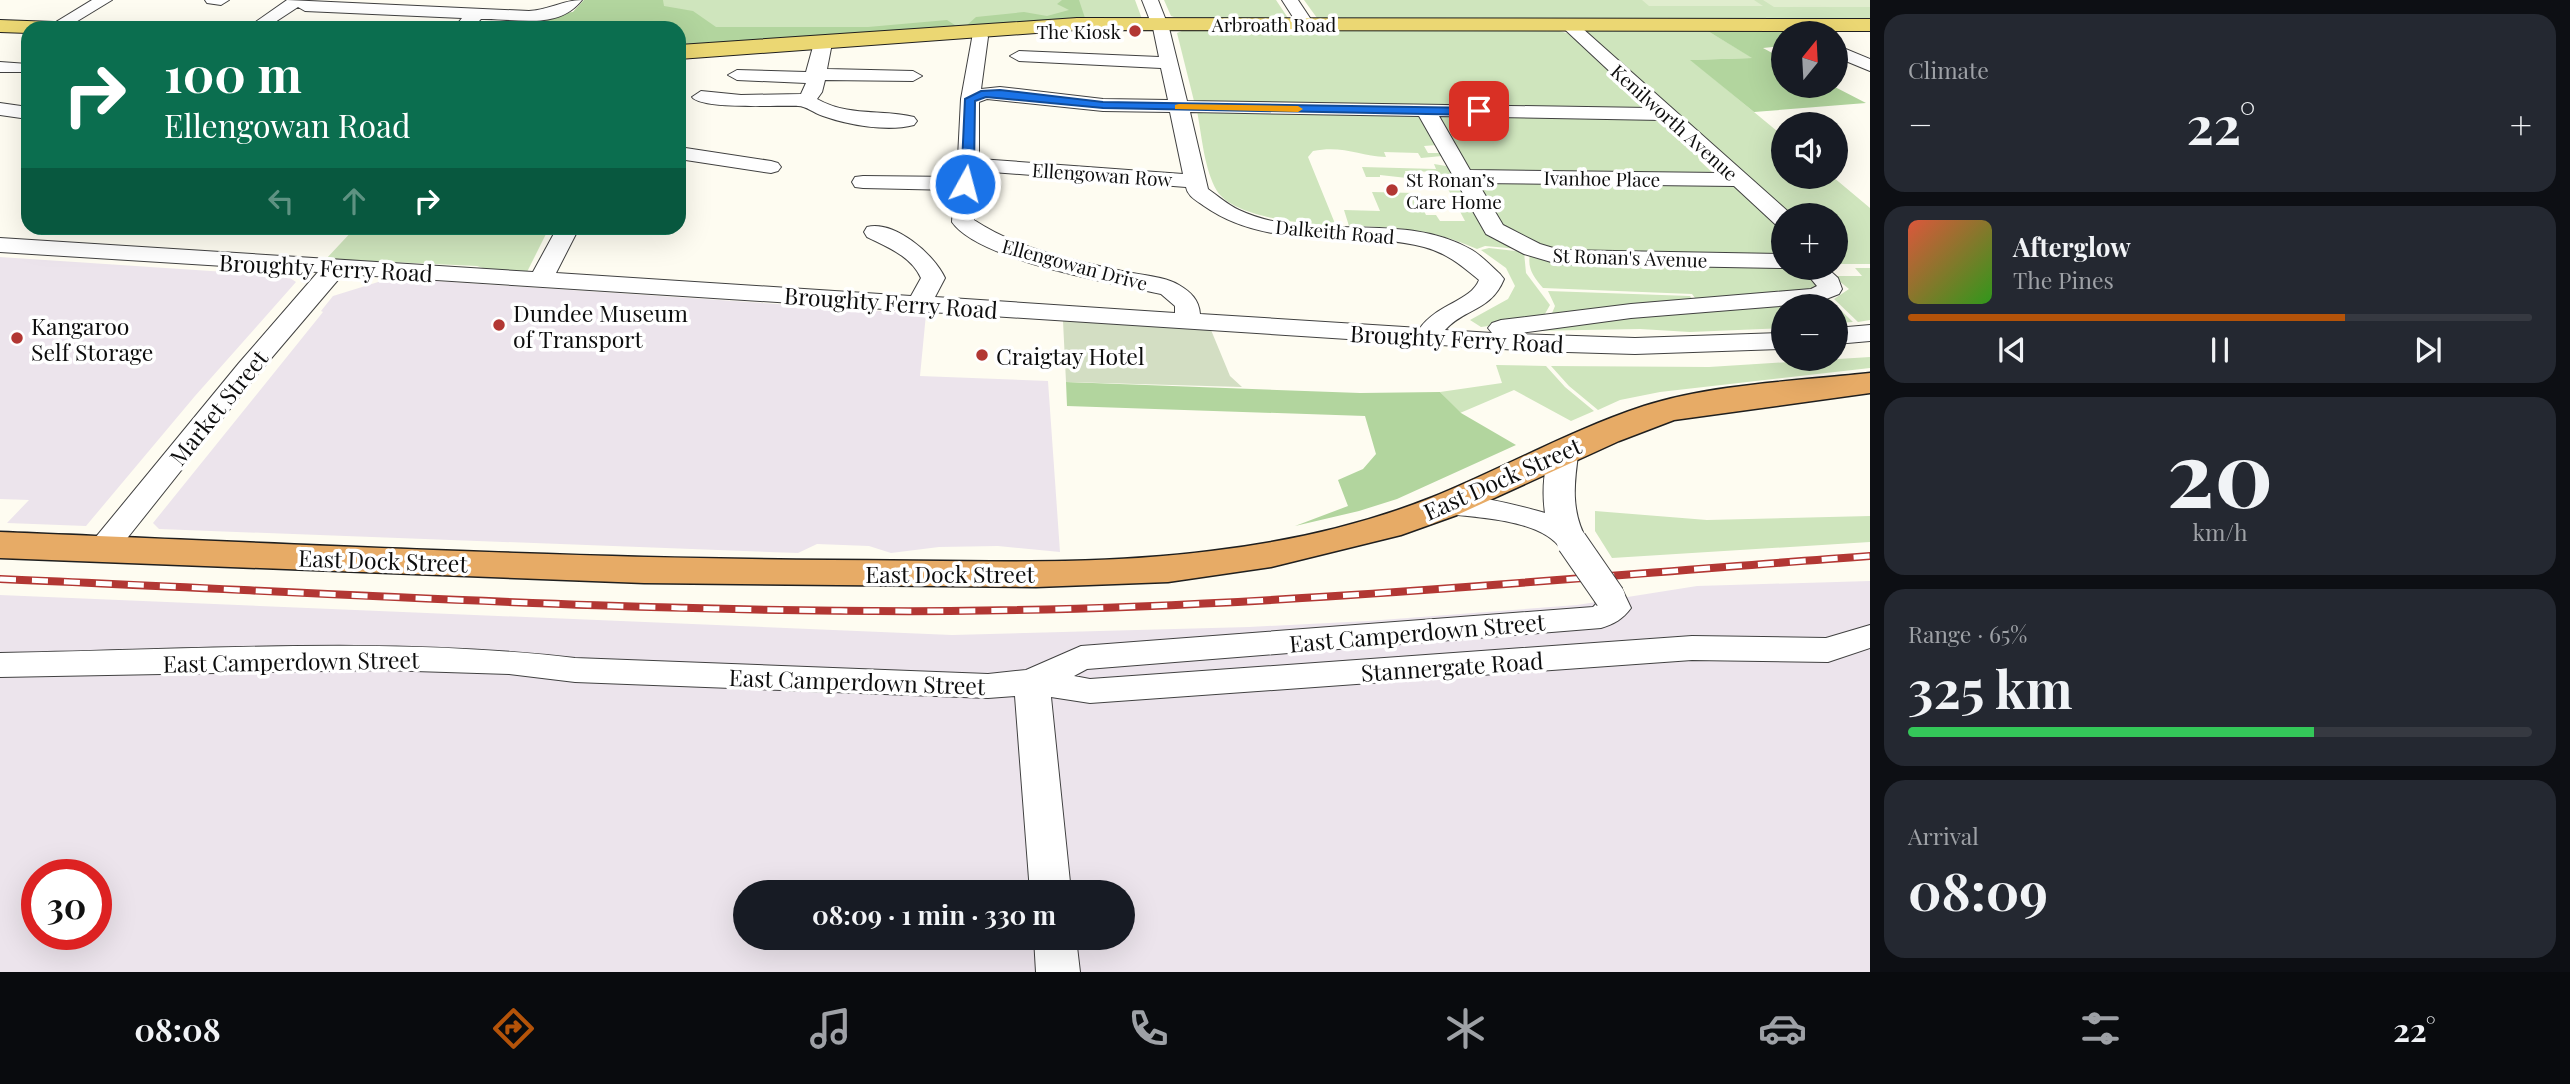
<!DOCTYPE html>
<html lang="en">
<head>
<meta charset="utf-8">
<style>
	body { margin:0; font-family:"Playfair Display",serif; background:#242831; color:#f1f3f6; height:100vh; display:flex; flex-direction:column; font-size:26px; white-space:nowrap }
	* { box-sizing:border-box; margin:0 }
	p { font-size:23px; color:#9ea1a6 }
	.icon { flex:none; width:38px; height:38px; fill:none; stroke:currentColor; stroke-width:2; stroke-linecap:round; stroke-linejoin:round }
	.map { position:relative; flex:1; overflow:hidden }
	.panel { display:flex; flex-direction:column; gap:14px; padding:14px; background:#0d0f14; width:700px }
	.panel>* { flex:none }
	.banner { position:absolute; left:21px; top:21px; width:665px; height:214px; border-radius:21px; box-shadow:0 7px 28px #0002; background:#0b6e4f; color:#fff; overflow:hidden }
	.needle { width:46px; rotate:18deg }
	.buttons { position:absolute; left:1771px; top:21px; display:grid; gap:14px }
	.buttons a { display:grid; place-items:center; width:77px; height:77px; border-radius:50%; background:#171b24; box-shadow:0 7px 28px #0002; font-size:35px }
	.speed { position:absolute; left:21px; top:859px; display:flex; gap:14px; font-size:35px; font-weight:700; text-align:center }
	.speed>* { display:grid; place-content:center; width:91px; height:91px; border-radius:50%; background:#171b24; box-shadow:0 7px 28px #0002; line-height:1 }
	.speed .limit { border:10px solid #d22; background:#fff; color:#111 }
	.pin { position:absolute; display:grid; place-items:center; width:60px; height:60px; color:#fff; margin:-30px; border-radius:14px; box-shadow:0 4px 10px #0006 }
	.me { position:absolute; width:77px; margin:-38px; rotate:7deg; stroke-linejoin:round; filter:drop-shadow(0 0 5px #0008) }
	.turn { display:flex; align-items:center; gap:24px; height:147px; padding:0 28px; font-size:32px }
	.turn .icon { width:91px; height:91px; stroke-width:2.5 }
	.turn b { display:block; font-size:49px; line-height:60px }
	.lanes { display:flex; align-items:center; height:66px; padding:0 28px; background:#0003; justify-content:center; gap:35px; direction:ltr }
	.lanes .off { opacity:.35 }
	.big { font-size:52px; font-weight:700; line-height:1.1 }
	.panel .card { flex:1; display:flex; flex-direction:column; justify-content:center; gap:10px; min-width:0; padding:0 24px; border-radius:21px; background:#242831 }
	.panel .dial { align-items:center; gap:0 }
	.dial b { font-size:91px; line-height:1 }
	.song { display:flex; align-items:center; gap:21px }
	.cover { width:84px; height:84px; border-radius:10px; background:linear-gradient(135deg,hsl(10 70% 55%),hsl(110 70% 35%)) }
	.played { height:7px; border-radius:4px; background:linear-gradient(90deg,#b45309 70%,#363941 70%) }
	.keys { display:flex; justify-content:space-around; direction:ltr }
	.heat { display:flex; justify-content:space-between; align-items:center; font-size:38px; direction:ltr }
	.charge { height:10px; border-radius:5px; background:linear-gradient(90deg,#34c759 65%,#363941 0) }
	.trip { position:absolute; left:733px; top:880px; width:402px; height:70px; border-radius:35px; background:#171b24; box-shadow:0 7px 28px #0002; font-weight:700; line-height:70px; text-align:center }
	.tab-bar { display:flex; height:112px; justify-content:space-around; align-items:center; background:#090b0e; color:#9ea1a6 }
	.tab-bar .icon { width:49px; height:49px }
	.tab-bar .on { color:#b45309 }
	.tab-bar b { font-size:32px; color:#f1f3f6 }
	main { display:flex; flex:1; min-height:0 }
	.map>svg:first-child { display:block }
</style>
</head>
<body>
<main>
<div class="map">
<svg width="1870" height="972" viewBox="0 0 1870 972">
	<rect width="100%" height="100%" fill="#fefcf1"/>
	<path fill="#ece4ec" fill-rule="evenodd" d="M0,257l287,19 9,6 -101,114 -109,130 -79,-3 22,-23 -29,-1z
		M391,278l535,36 -6,62 128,5 12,171 -62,-6 -59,1 -48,6 -22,-7 -52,-2 -19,9 -639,-24 -6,-6 170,-211 -2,-1 12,-15z
		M1870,581v391h-1870v-377l952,40 297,-8 119,-6 209,-16 120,-19zM37,875h59v59h-59zM746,892h378v46h-378z"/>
	<path fill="#cfe5bd" d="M584,0h551l7,19 -56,-1 -404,29 -3,-19h-151l22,-11 23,-5z
		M1164,0h112l12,18h-111l-6,-2z
		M1304,0h566v19l-553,-1z
		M1184,30h372l14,4 82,74 -458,-7 -17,-68z
		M1589,30h117l47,28 -62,2 92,76v41h50l37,31v56h-34v-49h-47l-205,-183z
		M1197,111l223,4 17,30 -13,1 4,7h13l1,3 -21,2 -3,-5 -34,-1 2,5c-27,-1 -43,-12 -73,-6l-5,6 28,69c-29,-2 -102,-8 -119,-35 -13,-22 -15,-55 -20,-80z
		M1438,115l223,4 46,40 -8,1 16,15 -238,-3 -8,-3z
		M1434,164l18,3 67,82 -34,-3 -8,3c-45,-20 -81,-22 -128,-23l-5,-16 36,1 -8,-19 43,1 11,22h10l4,6h25l-26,-49 -34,-1 2,7 -27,-3v2h-14l-4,-10 74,2z
		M1478,183l249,1 11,2 43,41 2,26 -8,2 -218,-3 -53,-25z
		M355,228h194l-22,44 -41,-3 -9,-3 -151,-7z
		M1489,248l35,4 2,21 24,32 -8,14 -61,8 -11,-7 38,-21 7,-13 -9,-18 -25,-18z
		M1530,254l271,14 5,1 14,18 -4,5 -118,10 -6,-8 -149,-6c-9,-11 -16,-19 -13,-34z
		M1855,268h15v52l-12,2 -24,-23 15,-10 -16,-13h29z
		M1548,291l142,5 5,6 -145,16 5,-12z
		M1828,298l25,24 -17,1v-17h-53v22l-93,4 -50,-3 -114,2 108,-17z
		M1870,357v11l-210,24 -40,8 -22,10 -29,-24 -18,-20 158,1z
		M1496,365l50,1 19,21 29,24 -23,10 -57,-31 -54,23 -20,-21 62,-9z
		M1595,511l112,9 163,-4v26l-258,16 -17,-27z"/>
	<path fill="#b2d59e" d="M584,0h79l1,6 29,5 23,16h152l79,-7 11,7 -279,20v-19h-151l8,-10 37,-6z
		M1062,0h17l7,21 -120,5 10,-9 48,-5 23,4 22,-6 -12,-6z
		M1706,30l86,1 4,2h-13v13l-20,2 20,11v27h50l33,17 -112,9 -64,-52 62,-2z
		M1066,382l294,11 80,-1 21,21 55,32 -119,54 -38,12 -64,15 53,-20 -10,-26 25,-11 13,-15 -11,-38 -298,-10z"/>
	<path fill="#d3dec3" d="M1063,321l148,9 19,46 12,11 -176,-5z"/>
	<path fill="#e0edce" d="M1642,0h112l9,6h-114z
		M1763,0h107v7h-96z"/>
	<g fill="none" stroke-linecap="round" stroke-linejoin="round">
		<defs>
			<path id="minor" d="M92,0h20l-46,28h-20z
				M205,0h24l-8,5 -14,-2z
				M287,0l242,11c20,-1 34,-11 53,-11 -24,31 -67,18 -101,19l-9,9h-18l8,-10 -157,-7 -7,-4 -32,21h-19z
				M1142,0h16l11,28 18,73 462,7 -90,-84 2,-4h12l219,195h-9v11l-8,-2 -41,-38 -256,-3 25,42 37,19 20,6 223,4 1,14 -226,-4 -34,-10 -38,-20 -67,-118 -229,-4 18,77c10,7 20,16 31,21 73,34 162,-1 233,40 10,6 19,16 28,24l4,5c-13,32 -39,29 -59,51l47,3 -4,-5 4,-5 9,-3 130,-16 180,-15 6,-3 -15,-18h25l11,10 4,11 -3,5 -23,9 -185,15 -118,16 122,4 148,-5v16l-148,5 -102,-3 -1190,-77 -86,101 -144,181 -11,3 -11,-3 -5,-7 153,-186 79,-91 -318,-20v-14l533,34 24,-44h22l-23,45 355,23 10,-18c-10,-22 -34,-31 -54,-41l-3,-5 3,-5c27,-7 67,27 78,51l-10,19 240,16v-7l-14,-12c-47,-11 -182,-33 -209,-72l2,-32 -91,-2 -8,-1 -3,-5 3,-5 8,-1 94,1 4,-78 12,-66h12l3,4 -7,52 19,-2 103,12 65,1 -7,-32 -142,-7 -9,-5 9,-5 140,6 -6,-29zM987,99l116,12 67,1 13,62 -204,-15v-57zM1439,116l223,4 58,53 -250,-3zM979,171l207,16c2,10 10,13 18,19 67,47 146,22 220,41 23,6 38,19 55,33 -8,21 -42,24 -59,48l-220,-14c-1,-14 -9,-22 -21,-29 -15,-9 -40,-10 -57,-14 -51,-11 -104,-22 -148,-51l2,-36z
				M1282,0h16l16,24 -2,4h-12z
				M823,38l9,5 -5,26 86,2 9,5 -9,5 -88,-1 -3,12 -5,7c32,18 64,10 97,18l3,4 -3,4c-27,7 -66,0 -91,-9 -9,-3 -17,-10 -25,-10 -20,-1 -96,4 -106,-9l9,-6 40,4 60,-1 5,-11 -69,-3 -9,-5 9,-5 69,2 8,-29z
				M1836,45l34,14v12l-34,-14z
				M0,62l28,2v8h-28z
				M0,103l28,4v12l-28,-4z
				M679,147l92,14 7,2 3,4 -3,4 -7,2 -92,-14z
				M1870,325v16l-34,3v-16z
				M1565,440l10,3 4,6c-5,33 -9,63 9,93l-5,7 -11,3 -11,-3c-19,-29 -80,-31 -113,-35l-11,-3 -4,-6 4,-6c30,-8 79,6 108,14 -3,-20 -2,-53 10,-70z
				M1610,586l12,3 9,19c-8,11 -17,16 -30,20l-514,41 -13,7 16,3 602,-43 134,2 44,-13v23l-42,14 -136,-2 -602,43 -39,-6 20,195h-41l-15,-196 -27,2 -413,-16 -66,-8 -126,-4 -383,7v-24c189,-3 388,-17 575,5l413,16 38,-4 55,-24 512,-39 3,-3 -2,-7 4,-8z
				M1034,938h42l4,34h-44z"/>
			<path id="major" d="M1077,18l793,1v12l-793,-1 -398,29v-14z
				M0,20l54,2 7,2 3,4h-36v5l-28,-1z"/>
			<path id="highway" d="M1870,373v20l-196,27 -55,21 -162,74 -56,20 -130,32 -103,15 -132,5 -392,-4 -644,-25v-26c277,11 553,26 830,28 127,0 255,7 381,-9 76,-9 152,-26 222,-54 71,-29 138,-67 211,-91 68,-22 154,-25 226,-33z"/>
		</defs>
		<use href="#minor" stroke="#414141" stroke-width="2"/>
		<use href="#major" stroke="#1f1f1f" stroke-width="2"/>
		<use href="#highway" stroke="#1f1f1f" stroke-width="3"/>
		<use href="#minor" fill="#fff" fill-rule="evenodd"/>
		<use href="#major" fill="#ebd773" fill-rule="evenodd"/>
		<use href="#highway" fill="#e7ab66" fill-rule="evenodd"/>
		<defs>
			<path id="rail" d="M0,579c316,13 633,34 950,32 307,-2 614,-33 920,-55"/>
		</defs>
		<use href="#rail" stroke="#b23733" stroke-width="8"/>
		<use href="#rail" stroke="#fff" stroke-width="5" stroke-dasharray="16" stroke-linecap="butt"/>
		<defs>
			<path id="minor-bridge" d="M1572,542l38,55"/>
		</defs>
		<use href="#minor-bridge" stroke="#414141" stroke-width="32" stroke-linecap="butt"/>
		<use href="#minor-bridge" stroke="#fff" stroke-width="30"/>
	</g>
	<path fill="#1a73e8" stroke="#114b97" stroke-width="2" d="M1000,90l103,12 376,6 6,3 -6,4 -376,-7 -117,-11 -11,4 -1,71 -5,14h-8l4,-87 16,-8z"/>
	<path fill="#f59e0b" d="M1179,104l119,2 5,3 -5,3 -123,-3v-4z"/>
	<g fill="#b23733" stroke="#fff" stroke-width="2.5">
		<circle cx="1135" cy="31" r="7"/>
		<circle cx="1392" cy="190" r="7"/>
		<circle cx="499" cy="325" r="7"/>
		<circle cx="17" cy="338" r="7"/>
		<circle cx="982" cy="355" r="7"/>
	</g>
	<g text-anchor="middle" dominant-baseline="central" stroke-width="7" stroke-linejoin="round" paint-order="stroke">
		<g font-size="19" fill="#0e0e0e" stroke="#fff">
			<text x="1274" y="24">Arbroath Road</text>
			<text transform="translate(1675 122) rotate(42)">Kenilworth Avenue</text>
			<text transform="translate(1102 174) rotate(4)">Ellengowan Row</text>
			<text transform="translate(1602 178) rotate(1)">Ivanhoe Place</text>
			<text transform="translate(1335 231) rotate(5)">Dalkeith Road</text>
			<text transform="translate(1630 257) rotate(2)">St Ronan's Avenue</text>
			<text transform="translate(1075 264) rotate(15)">Ellengowan Drive</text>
		</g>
		<g font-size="19" fill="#0e0e0e" stroke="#fff" text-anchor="end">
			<text x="1121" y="31">The Kiosk</text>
			<text x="1406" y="179" text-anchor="start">St Ronan’s<tspan x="1406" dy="22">Care Home</tspan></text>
		</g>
		<g font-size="23" fill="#0e0e0e" stroke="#fff">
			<text transform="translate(326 267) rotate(3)">Broughty Ferry Road</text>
			<text transform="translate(891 302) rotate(4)">Broughty Ferry Road</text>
			<text transform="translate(1457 338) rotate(3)">Broughty Ferry Road</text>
			<text transform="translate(218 407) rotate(-51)">Market Street</text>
			<text transform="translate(1502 478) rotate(-24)">East Dock Street</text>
			<text transform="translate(383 560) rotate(2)">East Dock Street</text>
			<text x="950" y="573">East Dock Street</text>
			<text transform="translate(1417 632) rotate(-5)">East Camperdown Street</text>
			<text transform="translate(291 661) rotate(-1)">East Camperdown Street</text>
			<text transform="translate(1452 666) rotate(-4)">Stannergate Road</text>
			<text transform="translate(857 681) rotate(2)">East Camperdown Street</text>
		</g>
		<g font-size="23" fill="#0e0e0e" stroke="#fff" text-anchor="start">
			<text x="513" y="312">Dundee Museum<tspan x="513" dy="26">of Transport</tspan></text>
			<text x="31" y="325">Kangaroo<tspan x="31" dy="26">Self Storage</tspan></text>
			<text x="996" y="355">Craigtay Hotel</text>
		</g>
	</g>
</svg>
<div class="buttons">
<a><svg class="needle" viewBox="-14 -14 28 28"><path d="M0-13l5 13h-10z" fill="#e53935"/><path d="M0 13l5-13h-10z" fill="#9ea1a6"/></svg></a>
<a><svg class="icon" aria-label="sound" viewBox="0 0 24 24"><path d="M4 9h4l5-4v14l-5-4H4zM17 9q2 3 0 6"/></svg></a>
<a>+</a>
<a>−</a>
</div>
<div class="speed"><div class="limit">30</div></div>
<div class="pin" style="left:1479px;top:111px;background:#d93025"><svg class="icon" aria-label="arrive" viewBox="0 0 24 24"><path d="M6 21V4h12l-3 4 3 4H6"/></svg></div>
<svg class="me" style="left:965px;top:184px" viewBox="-20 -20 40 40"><circle r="17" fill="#1a73e8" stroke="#fff" stroke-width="3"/><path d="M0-11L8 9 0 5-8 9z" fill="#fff"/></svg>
<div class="trip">08:09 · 1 min · 330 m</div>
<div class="banner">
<div class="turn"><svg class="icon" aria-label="right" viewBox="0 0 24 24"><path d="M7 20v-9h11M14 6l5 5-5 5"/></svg><div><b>100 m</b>Ellengowan Road</div></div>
<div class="lanes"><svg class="icon off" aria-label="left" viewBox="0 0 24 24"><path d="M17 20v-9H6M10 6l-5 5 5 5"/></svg><svg class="icon off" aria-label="ahead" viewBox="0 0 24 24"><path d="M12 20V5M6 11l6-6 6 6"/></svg><svg class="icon" aria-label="right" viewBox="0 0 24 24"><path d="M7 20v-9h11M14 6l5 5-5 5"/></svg></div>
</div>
</div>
<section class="panel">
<div class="card"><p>Climate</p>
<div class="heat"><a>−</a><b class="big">22°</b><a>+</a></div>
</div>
<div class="card">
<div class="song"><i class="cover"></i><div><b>Afterglow</b><p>The Pines</p></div></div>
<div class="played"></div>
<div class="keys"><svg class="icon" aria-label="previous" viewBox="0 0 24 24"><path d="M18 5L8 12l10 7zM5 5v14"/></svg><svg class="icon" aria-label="pause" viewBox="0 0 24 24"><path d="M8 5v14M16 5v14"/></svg><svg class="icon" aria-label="next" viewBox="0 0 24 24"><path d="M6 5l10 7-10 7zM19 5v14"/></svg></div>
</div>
<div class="card dial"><b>20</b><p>km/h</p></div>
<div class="card"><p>Range · 65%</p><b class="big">325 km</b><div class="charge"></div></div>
<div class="card"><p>Arrival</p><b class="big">08:09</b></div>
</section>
</main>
<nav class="tab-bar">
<b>08:08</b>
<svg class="icon on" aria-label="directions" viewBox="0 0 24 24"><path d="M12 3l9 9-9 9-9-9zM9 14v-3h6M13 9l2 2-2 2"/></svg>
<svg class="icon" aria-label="music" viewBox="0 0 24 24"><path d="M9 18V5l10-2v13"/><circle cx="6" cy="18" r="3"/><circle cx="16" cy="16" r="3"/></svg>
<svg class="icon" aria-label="phone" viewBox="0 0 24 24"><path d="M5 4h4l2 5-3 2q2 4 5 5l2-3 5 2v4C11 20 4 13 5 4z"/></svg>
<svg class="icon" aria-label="climate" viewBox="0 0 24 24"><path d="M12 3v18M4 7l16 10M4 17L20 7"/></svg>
<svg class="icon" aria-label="car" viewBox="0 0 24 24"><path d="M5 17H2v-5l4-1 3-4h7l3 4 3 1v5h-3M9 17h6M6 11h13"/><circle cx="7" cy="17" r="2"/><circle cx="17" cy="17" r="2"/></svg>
<svg class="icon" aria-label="filters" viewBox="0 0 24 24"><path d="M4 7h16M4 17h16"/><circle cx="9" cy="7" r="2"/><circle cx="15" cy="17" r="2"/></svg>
<b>22°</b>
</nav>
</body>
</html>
